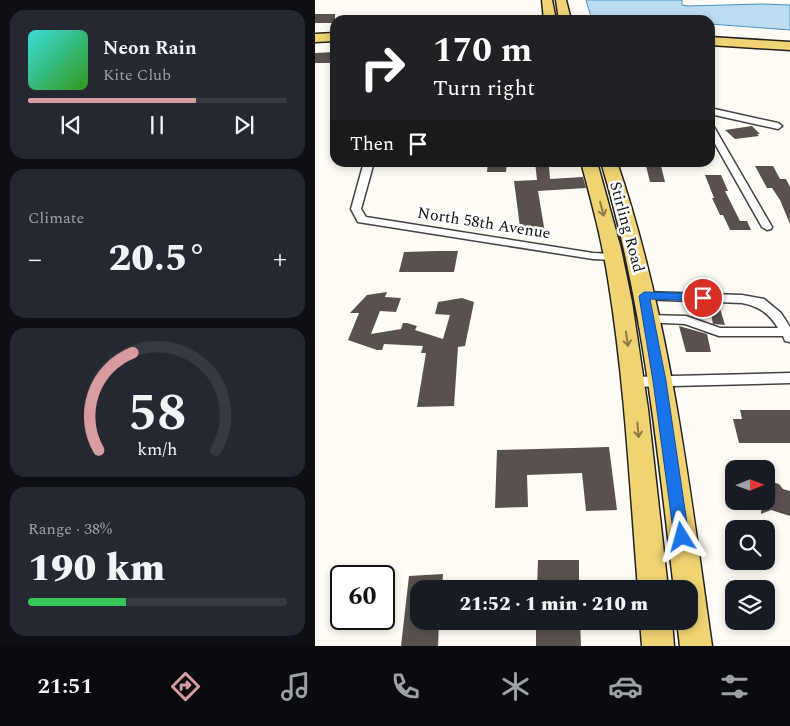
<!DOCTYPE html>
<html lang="en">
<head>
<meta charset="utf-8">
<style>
	body { margin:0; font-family:Spectral,serif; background:#242831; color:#f1f3f6; height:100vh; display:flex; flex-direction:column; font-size:19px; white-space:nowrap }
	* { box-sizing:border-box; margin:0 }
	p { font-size:16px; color:#9ea1a6 }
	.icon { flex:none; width:28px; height:28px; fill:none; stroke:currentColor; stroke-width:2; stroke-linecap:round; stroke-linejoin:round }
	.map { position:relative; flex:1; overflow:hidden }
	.side { display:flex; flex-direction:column; gap:10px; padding:10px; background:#0d0f14; width:315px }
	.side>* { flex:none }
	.top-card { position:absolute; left:15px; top:15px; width:385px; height:152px; border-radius:15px; box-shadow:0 2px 8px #0003; background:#202124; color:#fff; overflow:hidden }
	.needle { width:32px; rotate:89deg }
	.buttons { position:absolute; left:410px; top:460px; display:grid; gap:10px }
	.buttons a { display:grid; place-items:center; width:50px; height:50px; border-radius:10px; background:#171b24; box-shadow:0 2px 8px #0003; font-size:25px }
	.speed { position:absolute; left:15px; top:565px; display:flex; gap:10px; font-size:25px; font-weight:700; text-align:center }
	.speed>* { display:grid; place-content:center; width:65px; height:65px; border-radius:50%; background:#171b24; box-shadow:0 2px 8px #0003; line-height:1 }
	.speed .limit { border:2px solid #111; border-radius:8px; background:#fff; color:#111 }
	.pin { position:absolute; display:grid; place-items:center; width:42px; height:42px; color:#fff; margin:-21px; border:2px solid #fff; border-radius:50%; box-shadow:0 1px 5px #0007 }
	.me { position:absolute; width:55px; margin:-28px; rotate:352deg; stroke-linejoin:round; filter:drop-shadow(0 0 4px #0008) }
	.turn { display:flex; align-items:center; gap:18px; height:105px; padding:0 20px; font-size:22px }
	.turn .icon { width:65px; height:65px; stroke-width:2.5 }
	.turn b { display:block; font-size:35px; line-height:42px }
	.then { display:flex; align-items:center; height:48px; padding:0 20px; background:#0003; gap:10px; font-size:19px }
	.big { font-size:38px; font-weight:800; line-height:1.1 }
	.side .tile { flex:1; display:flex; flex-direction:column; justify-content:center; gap:8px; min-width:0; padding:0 18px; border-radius:15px; background:#242831 }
	.side .dial { align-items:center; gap:0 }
	.dial svg { height:130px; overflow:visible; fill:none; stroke:#363941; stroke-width:7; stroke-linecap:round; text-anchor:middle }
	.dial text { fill:#f1f3f6; stroke:none }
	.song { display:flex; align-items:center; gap:15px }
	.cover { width:60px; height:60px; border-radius:8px; background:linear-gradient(135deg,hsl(180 70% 55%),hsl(110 70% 35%)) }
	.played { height:5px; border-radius:2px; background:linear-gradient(90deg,#d89b9f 65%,#363941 65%) }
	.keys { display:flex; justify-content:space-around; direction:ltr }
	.heat { display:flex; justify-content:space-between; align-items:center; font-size:28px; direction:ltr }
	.charge { height:8px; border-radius:4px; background:linear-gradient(90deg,#34c759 38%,#363941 0) }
	.trip { position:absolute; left:95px; top:580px; width:288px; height:50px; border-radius:15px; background:#171b24; box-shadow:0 2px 8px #0003; font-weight:800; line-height:50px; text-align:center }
	.dock { display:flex; height:80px; justify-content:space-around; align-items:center; background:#090b0e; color:#9ea1a6 }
	.dock .icon { width:35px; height:35px }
	.dock .on { color:#d89b9f }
	.dock b { font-size:22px; color:#f1f3f6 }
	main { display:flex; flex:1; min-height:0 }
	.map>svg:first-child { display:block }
</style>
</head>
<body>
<main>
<section class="side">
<div class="tile">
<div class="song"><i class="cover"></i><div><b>Neon Rain</b><p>Kite Club</p></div></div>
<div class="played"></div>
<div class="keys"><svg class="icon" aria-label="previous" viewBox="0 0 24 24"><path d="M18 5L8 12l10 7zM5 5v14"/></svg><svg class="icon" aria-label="pause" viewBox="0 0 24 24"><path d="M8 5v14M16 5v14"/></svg><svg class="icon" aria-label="next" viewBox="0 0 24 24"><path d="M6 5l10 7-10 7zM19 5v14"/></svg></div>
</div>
<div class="tile"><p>Climate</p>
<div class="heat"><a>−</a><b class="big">20.5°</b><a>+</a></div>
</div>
<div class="tile dial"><svg viewBox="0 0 100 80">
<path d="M14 69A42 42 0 1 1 86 69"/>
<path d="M14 69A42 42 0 0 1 35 9" stroke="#d89b9f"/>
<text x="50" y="56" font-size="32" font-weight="700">58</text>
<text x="50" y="72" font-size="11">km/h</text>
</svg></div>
<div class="tile"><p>Range · 38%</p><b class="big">190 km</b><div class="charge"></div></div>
</section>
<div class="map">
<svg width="475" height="646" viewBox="0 0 475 646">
	<rect width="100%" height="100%" fill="#fefcf4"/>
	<path fill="#bbddf3" stroke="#4691c6" d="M271,0h96v5l6,1 73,-2 29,1v25l-80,-6v-4h-118z"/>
	<path fill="#58514d" d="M0,14h20v9h-20z
		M20,52v11h-20v-10z
		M437,126l8,8h-3l2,2 -24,3 -10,-9z
		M173,162h19l-1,10h-19z
		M220,162h11v5h3l1,12 33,-2 3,11 -48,3 7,42 -24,2 -7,-54 23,-1z
		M330,162h8l2,4h6l4,16h-15z
		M440,166h18l7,13h6l4,8v37l-10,-24 -8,-12h-5z
		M390,175h16l7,16h-3l15,30h7l4,9h-21l-7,-15h-3l-8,-17h2z
		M121,251h22l-4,21h-55l5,-20z
		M72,292l-2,5 16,1 -5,14 -16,-1 -9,23 30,-5 2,-6h4l10,3 -2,4 28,9 7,-24 -15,-1 3,-12 24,-4 12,4 -9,44 -7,1 -4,59 -37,1 9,-54h-5l2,-7 -39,-2 -2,6h-5l-29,-10 11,-27h-9l17,-18z
		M394,305h10l6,20 -12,-1z
		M364,326l28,8 4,18h-25z
		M425,410h50v33h-51l-6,-24h9z
		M294,447l8,63 -31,1 -4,-38 -55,2 1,32 -33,1 2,-58z
		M454,481l10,3 4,5 7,2v25l-19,-6 -10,4 1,-13h4v-12h2z
		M223,560h41v29h-42z
		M128,574l-1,15h-23v32h20l-1,25h-37l8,-70z
		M221,621h44l1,25h-45z"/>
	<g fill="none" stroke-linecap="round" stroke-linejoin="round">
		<defs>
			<path id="minor" d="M395,108l68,15 4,3 -4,3 -68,-15z
				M395,124l4,3 58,100 -1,2 -4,1 -5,-3 -52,-92z
				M49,162h10l-13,47 5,8 227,36 21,1 6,3 -6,3 -21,-1 -235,-37 -7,-13z
				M329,292l98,3 22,4 17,14 9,14v15l-5,-1 -2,-5h-64l-34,-12 -41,-2 -2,-3 6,-4 38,1 34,12h58c-9,-15 -20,-22 -36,-25l-102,-4 -2,-3z
				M475,373v10l-157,4 -5,-1 -2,-4 2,-4 5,-1z"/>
			<path id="primary" d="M227,0h10l4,20h-12z
				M241,0h10l5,20h-12z
				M20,33v8l-20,1v-8z
				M395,37l80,5v8l-80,-5z
				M266,162h16l24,87 11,53 16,107 20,180h-30c-8,-101 -13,-204 -29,-304 -6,-41 -17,-82 -28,-123z
				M286,162h16c53,156 72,322 95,484h-32l-3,-25h12v-32h-15c-17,-143 -31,-288 -73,-427z
				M325,621h32l2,25h-32z"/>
		</defs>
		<use href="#minor" stroke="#434343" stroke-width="3"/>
		<use href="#primary" stroke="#212121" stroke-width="3"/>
		<use href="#minor" fill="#fff" fill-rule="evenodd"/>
		<use href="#primary" fill="#f0d372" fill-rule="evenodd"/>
	</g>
	<defs><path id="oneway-shaft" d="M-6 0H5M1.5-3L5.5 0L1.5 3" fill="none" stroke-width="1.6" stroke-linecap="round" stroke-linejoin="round" transform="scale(1.25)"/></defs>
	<g stroke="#8b7b46">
		<use href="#oneway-shaft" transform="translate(287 209) rotate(75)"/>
		<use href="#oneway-shaft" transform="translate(312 339) rotate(82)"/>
		<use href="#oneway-shaft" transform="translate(323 430) rotate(85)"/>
	</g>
	<path fill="#1a73e8" stroke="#114b97" d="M329,292l59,2 5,4 -5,3 -53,-2 16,82 23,156 -2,5 -5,2 -6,-2 -2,-5 -21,-156 -14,-85z"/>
	<g text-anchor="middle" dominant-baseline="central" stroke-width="5" stroke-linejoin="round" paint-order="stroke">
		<g font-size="16" fill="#101010" stroke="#fff">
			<text transform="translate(169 223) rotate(9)">North 58th Avenue</text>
			<text transform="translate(312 227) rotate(75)">Stirling Road</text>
		</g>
	</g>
</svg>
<div class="buttons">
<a><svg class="needle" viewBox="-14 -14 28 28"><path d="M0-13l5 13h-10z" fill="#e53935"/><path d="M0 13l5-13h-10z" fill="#9ea1a6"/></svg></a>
<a><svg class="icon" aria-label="search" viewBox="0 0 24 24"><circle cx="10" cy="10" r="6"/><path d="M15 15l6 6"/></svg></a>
<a><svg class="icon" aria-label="layers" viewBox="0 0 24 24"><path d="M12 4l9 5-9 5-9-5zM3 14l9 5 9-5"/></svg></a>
</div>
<div class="speed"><div class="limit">60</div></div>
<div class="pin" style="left:388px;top:298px;background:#d93025"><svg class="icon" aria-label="arrive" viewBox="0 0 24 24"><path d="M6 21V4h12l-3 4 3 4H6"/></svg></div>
<svg class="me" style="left:367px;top:537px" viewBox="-20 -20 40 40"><path d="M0-17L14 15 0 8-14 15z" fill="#1a73e8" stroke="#fff" stroke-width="4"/></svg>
<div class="trip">21:52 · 1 min · 210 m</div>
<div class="top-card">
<div class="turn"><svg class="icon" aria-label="right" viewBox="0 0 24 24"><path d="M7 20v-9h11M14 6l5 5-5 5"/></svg><div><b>170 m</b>Turn right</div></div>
<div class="then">Then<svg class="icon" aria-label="arrive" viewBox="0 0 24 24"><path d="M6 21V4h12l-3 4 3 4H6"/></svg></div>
</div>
</div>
</main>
<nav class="dock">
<b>21:51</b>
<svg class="icon on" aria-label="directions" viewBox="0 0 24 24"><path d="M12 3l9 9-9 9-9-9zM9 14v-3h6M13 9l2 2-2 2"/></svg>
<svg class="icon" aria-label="music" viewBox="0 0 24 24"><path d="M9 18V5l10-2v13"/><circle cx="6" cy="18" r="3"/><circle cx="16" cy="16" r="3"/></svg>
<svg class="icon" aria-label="phone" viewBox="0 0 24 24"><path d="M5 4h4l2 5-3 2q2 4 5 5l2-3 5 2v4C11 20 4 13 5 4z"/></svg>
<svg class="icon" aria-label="climate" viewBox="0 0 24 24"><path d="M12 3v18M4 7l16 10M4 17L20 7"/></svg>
<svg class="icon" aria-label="car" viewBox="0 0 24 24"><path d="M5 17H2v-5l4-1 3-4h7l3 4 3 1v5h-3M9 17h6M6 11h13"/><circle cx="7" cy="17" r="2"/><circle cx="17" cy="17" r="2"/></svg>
<svg class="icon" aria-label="filters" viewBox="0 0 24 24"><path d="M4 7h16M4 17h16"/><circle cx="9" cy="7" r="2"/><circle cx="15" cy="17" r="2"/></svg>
</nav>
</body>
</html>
